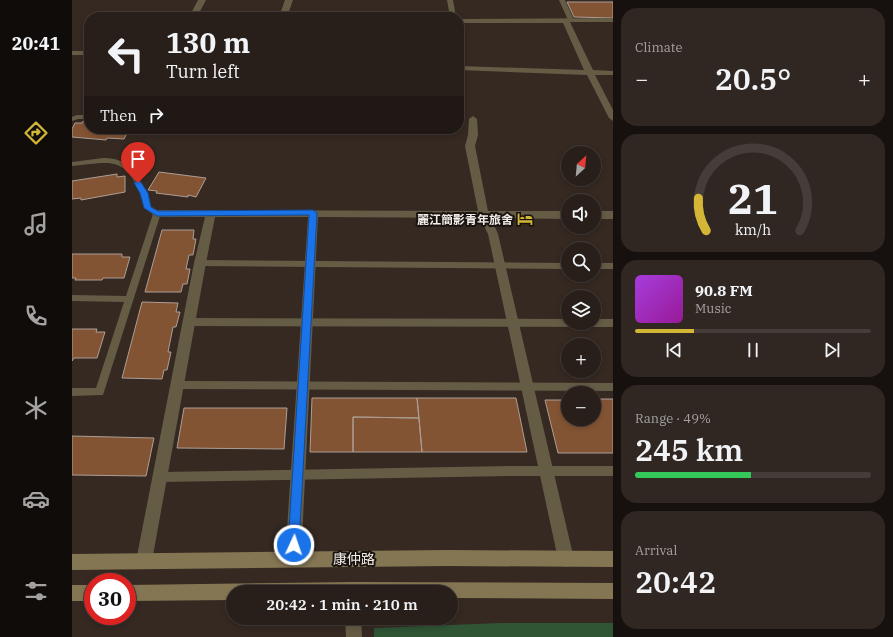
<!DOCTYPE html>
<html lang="en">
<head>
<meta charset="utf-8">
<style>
	body { margin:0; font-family:"IBM Plex Serif","Noto Sans SC",serif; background:#302723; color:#f1f3f6; height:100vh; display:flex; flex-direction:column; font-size:15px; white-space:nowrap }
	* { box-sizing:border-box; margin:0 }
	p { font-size:13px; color:#a5a2a2 }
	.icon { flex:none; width:22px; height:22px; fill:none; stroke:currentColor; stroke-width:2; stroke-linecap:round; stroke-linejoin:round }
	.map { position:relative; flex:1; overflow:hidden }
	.panel { display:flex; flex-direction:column; gap:8px; padding:8px; background:#16110e; width:280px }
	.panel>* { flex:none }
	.hud { position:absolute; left:12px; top:12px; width:380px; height:122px; border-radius:16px; box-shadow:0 2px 6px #0003,0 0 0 1px #443d39; background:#281f1a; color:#f1f3f6; overflow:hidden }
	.needle { width:26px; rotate:26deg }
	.tools { position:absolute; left:489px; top:146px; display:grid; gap:8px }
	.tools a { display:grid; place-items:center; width:40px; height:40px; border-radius:50%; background:#281f1a; box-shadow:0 2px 6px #0003,0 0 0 1px #443d39; font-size:20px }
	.speed { position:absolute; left:12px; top:573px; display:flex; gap:8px; font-size:20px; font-weight:700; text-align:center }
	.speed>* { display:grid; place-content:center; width:52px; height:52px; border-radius:50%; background:#281f1a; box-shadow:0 2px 6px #0003,0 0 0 1px #443d39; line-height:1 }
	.speed .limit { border:6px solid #d22; background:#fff; color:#111 }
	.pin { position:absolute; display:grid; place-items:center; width:34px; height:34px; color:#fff; margin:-41px -17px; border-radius:50% 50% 50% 0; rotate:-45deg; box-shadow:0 0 4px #0007 }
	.pin .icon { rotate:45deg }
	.me { position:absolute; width:44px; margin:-22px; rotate:3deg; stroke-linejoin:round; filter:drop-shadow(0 0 3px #0008) }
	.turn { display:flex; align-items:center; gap:14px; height:84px; padding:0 16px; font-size:18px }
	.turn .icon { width:52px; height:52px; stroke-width:2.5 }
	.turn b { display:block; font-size:28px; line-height:34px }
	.then { display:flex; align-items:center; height:38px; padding:0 16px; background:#0003; gap:8px; font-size:15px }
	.big { font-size:30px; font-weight:600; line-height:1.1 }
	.panel .card { flex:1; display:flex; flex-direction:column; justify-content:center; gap:6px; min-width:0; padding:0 14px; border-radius:16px; background:#302723 }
	.panel .dial { align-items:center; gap:0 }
	.dial svg { height:104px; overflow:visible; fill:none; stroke:#443d39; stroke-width:7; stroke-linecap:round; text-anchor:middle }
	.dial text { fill:#f1f3f6; stroke:none }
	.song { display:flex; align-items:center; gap:12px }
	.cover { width:48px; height:48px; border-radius:6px; background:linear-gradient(135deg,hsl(280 70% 55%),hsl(300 70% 35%)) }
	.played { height:4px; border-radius:2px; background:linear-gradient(90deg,#d3b635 25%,#443d39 25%) }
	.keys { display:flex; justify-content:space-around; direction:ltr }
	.heat { display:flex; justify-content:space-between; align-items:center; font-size:22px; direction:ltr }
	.charge { height:6px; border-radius:3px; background:linear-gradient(90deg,#34c759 49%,#443d39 0) }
	.trip { position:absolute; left:154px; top:585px; width:232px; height:40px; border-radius:20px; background:#281f1a; box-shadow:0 2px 6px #0003,0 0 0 1px #443d39; font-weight:600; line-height:40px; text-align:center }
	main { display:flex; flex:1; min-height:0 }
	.menu { display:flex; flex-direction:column; width:72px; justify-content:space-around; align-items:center; background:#100c0a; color:#a5a2a2 }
	.menu .icon { width:28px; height:28px }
	.menu .selected { color:#d3b635 }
	.menu b { font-size:18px; color:#f1f3f6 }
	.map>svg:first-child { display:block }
</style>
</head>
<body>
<main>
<nav class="menu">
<b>20:41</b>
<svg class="icon selected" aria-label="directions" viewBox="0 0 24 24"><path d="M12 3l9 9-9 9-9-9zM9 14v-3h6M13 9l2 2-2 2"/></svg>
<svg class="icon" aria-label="music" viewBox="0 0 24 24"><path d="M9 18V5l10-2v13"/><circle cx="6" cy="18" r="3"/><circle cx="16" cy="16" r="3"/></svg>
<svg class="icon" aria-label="phone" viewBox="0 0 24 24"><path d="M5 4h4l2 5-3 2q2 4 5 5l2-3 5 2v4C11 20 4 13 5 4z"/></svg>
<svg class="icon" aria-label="climate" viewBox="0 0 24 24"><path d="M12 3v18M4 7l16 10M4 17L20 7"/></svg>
<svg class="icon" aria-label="car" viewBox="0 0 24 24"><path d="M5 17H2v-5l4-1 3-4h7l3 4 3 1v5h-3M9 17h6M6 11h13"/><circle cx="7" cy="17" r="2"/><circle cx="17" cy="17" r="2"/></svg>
<svg class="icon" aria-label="filters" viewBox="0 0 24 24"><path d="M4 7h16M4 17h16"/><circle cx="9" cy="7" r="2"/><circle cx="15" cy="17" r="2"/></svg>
</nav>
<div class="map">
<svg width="541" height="637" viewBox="0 0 541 637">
	<rect width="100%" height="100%" fill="#352922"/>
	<path fill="#2f5535" d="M429,623h112v14h-239v-9z"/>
	<path fill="#835434" stroke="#ad9e95" d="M495,2h46v16l-39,-1z
		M11,121l6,1v7h40l-5,10 -17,-1 -1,2 -34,-3v-8l3,-6h7z
		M87,172l47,6 -10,19 -8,-2v2l-32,-4 1,-2 -9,-1z
		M45,174v3l8,-1v16l-44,8v-2l-9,1v-18z
		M90,230h32l-1,9h3l-3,16h-4l-3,14h4l-3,15h-4l-2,8h-36z
		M0,254h50v3h8l-6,21h-21l-1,2h-27l1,-2h-4z
		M70,302l36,1 -2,9h4l-4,15h-3l-5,25h3l-4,18h-3l-2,9 -40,-1z
		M0,329h25l-1,3h9l-8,26h-23l-2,3z
		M240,398h105l2,20 -66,-1v35h-43z
		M345,398h99l11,54h-105z
		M522,399h19v54h-55l-13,-53h23v19h26z
		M112,408h103l-3,41 -107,-1z
		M281,417l66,1 3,34h-69z
		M0,436l82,2 -8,38 -74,-1z"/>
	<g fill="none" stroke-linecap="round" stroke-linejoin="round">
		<path fill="#655c46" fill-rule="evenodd" d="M375,0h6l3,17h-6z
			M487,0h6l9,20 -1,1 -5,-1z
			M5,115h12v4h-11l-6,2v-4z
			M31,158c23,-1 36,15 44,36 2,3 2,9 4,12 2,3 7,4 10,7l-58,182 -31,1v-8h24l28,-86 -52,-1v-6l54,1 27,-82c-11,-6 -9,-9 -13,-20 -16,-40 -32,-31 -68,-28v-4z
			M128,260l368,3v6l-368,-3 -4,-3z
			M522,263h19v6h-19z
			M117,318l379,1v4h26v-4h19v8l-424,-1 -3,-1 -2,-3 2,-3z
			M105,381l436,2v8l-436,-2 -3,-1 -2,-3 2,-3z
			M443,466h98v10h-98l-355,6 -4,-1 -1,-4 1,-4 4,-1z"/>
		<path fill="#655c46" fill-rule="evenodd" d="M126,0h8l-9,17h-8z
			M213,0h8l-6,17h-8z
			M541,18v4h-43l23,48 20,1v4h-18l18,35v11l-4,-3 -22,-43 -128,-5v-4l125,4 -21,-47h-104v-4z
			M0,51h17v4h-17z
			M401,116l4,3 1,16 -3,11 13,65h80v8l-77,-1 7,16 76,325 -2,6 -6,2 -6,-2 -2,-6 -70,-325 -8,-16 -162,-1 -17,342 -2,6 -6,2 -6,-2 -2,-6 23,-342h-93l-9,46 -54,298 -2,6 -6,2 -6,-2 -2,-6 58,-298 11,-46h-48l-4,-1 -1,-3 1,-3 325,1 -13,-65 3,-11 1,-16z
			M522,211h19v8h-19z
			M273,618h16l1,19h-16z"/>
		<path fill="#857653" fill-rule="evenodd" d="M376,550l165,1v16l-165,-1 -376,4v-16z
			M281,582l260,1v16l-162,-1v-6h-218v8l-106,1v-16z
			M0,585h21v16h-21z"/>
	</g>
	<path fill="#1a73e8" stroke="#114b97" d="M66,180l2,1 8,12 3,14 7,4 155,-1 4,3 -18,332 -1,4 -4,2 -5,-2 -1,-4 21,-330 -152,1 -13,-8 -4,-15 -6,-10z"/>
	<defs>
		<symbol id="hotel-bare" viewBox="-9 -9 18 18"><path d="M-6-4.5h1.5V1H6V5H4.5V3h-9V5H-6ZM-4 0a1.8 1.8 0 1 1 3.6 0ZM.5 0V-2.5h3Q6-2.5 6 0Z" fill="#d3b635" stroke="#191310" stroke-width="2.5" paint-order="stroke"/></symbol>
	</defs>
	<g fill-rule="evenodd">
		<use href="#hotel-bare" x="442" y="208" width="22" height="22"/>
	</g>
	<g text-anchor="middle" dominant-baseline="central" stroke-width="4" stroke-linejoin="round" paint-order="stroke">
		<g font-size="12" font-weight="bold" fill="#f4ece7" stroke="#191310" text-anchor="end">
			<text x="441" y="219">麗江簡影青年旅舍</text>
		</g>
		<g font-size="14" fill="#f4ece7" stroke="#191310">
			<text x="282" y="559">康仲路</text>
		</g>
	</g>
</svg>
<div class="tools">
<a><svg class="needle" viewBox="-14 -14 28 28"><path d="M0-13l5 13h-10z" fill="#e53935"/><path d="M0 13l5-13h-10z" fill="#a5a2a2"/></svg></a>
<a><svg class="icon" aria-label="sound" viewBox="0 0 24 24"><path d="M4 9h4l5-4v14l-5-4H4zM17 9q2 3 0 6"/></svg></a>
<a><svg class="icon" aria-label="search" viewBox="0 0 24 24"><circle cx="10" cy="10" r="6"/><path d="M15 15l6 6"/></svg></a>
<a><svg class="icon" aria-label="layers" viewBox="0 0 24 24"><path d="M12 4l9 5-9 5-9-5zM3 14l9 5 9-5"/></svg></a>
<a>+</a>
<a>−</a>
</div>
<div class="speed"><div class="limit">30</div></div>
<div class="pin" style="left:66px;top:183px;background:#d93025"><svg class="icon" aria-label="arrive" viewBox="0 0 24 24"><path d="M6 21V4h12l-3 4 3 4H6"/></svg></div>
<svg class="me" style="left:222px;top:545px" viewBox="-20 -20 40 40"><circle r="17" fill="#1a73e8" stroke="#fff" stroke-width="3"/><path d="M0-11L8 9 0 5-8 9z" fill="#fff"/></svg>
<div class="trip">20:42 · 1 min · 210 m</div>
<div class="hud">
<div class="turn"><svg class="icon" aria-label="left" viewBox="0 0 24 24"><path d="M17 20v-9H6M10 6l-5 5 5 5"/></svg><div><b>130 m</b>Turn left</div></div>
<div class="then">Then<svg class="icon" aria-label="right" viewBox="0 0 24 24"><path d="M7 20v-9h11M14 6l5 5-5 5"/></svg></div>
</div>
</div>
<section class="panel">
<div class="card"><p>Climate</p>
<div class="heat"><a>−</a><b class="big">20.5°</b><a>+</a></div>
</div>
<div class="card dial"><svg viewBox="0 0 100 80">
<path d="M14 69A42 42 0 1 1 86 69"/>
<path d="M14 69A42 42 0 0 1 8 44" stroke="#d3b635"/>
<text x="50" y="56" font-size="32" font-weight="700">21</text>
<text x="50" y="72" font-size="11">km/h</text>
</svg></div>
<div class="card">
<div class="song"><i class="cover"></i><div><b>90.8 FM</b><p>Music</p></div></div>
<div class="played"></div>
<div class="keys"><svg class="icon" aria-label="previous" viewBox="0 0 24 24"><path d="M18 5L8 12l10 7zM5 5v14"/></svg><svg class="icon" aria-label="pause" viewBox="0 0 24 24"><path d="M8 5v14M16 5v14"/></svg><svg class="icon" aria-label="next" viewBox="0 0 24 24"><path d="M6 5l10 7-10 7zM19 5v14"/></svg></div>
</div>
<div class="card"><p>Range · 49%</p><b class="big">245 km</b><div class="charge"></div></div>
<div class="card"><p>Arrival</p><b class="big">20:42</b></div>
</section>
</main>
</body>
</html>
